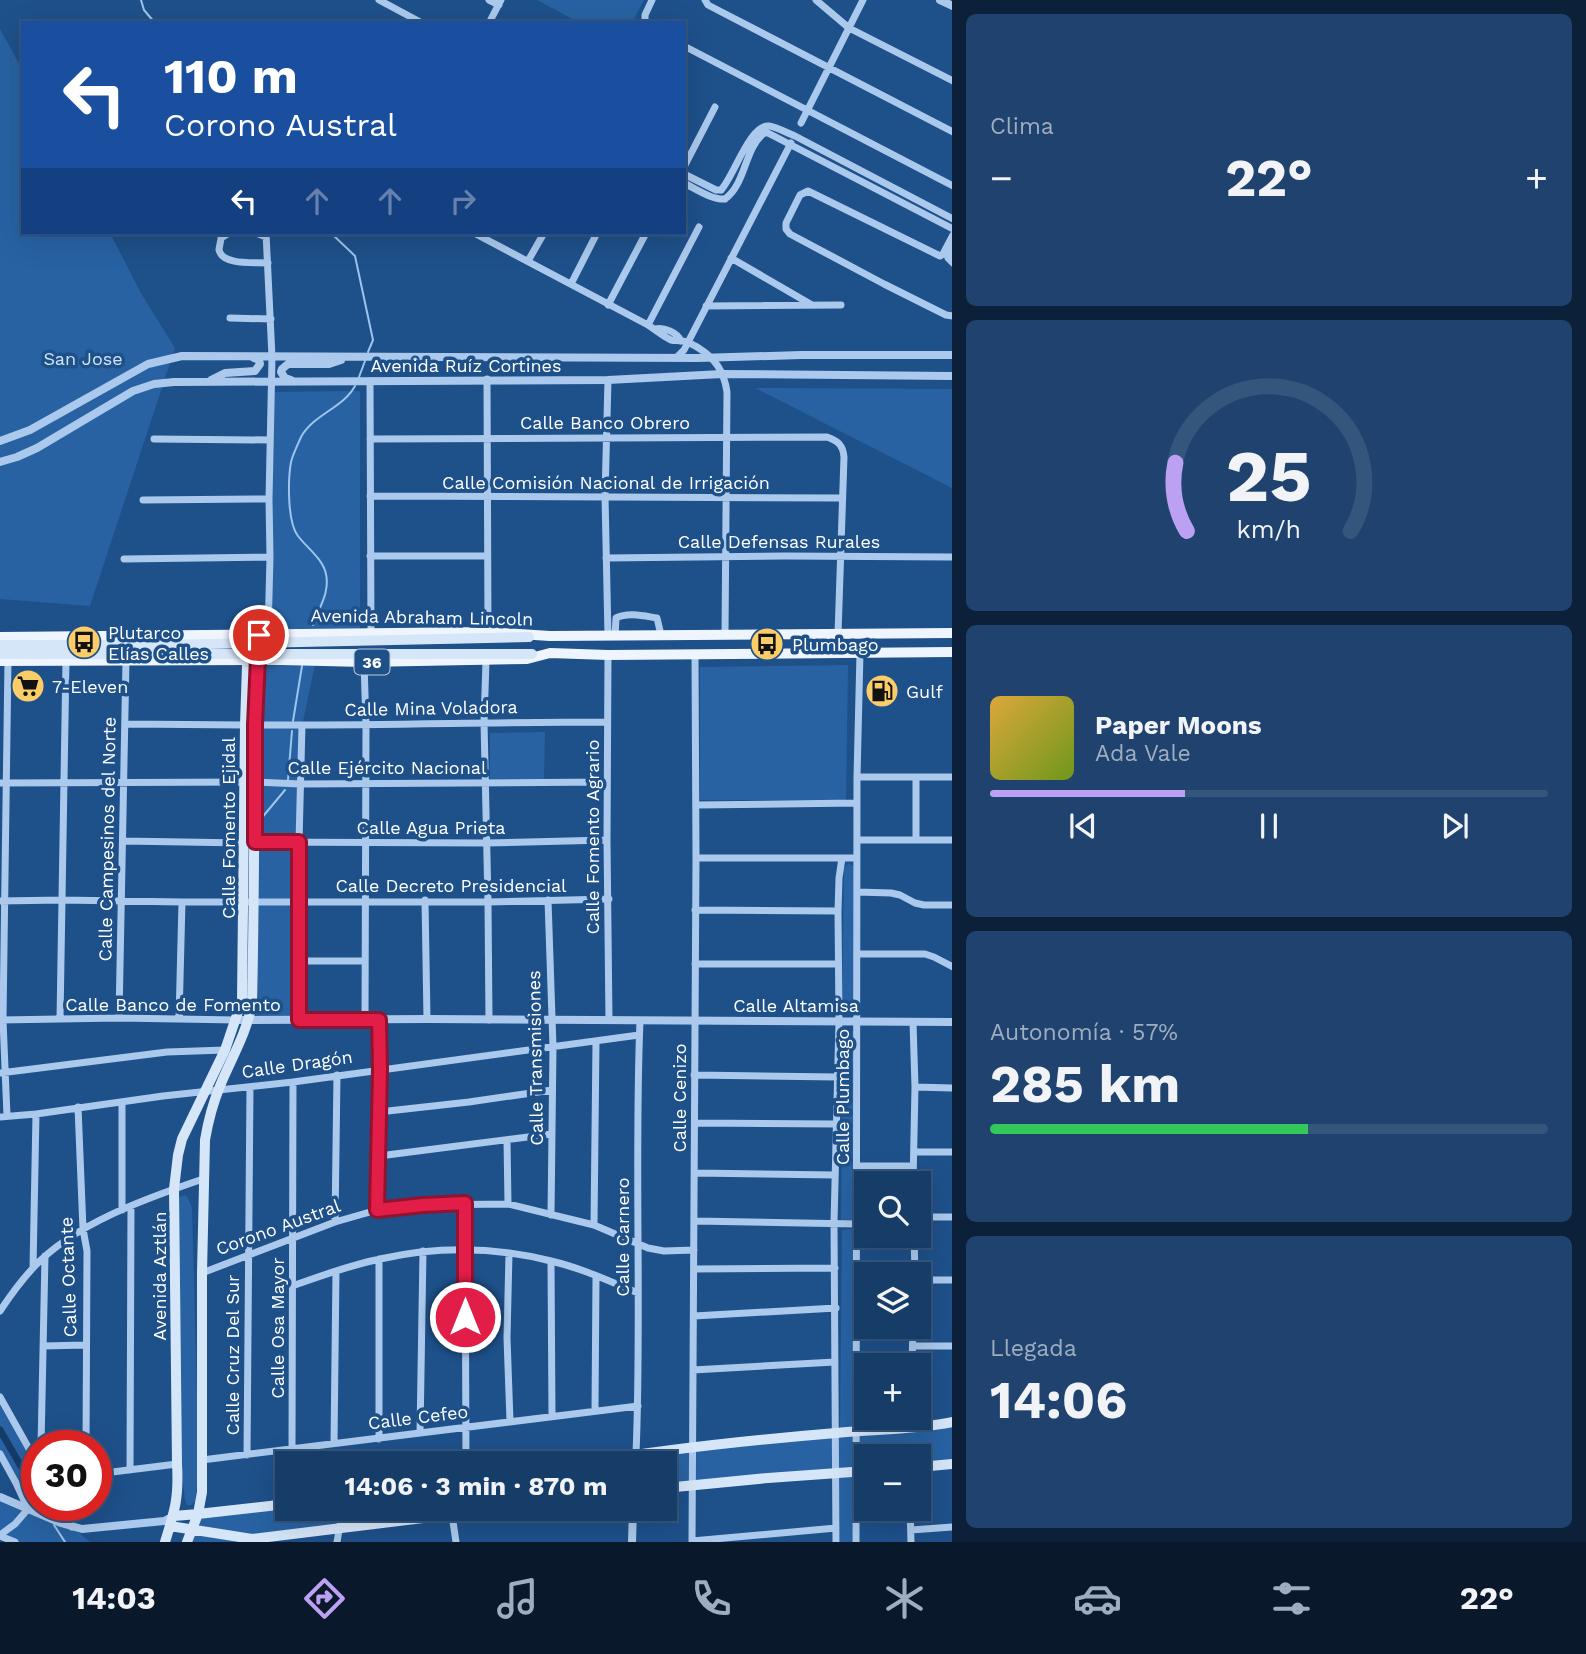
<!DOCTYPE html>
<html lang="es">
<head>
<meta charset="utf-8">
<style>
	body { margin:0; font-family:"Work Sans",sans-serif; background:#1f436e; color:#f1f3f6; height:100vh; display:flex; flex-direction:column; font-size:26px; white-space:nowrap }
	* { box-sizing:border-box; margin:0 }
	p { font-size:23px; color:#9eadc0 }
	.icon { flex:none; width:38px; height:38px; fill:none; stroke:currentColor; stroke-width:2; stroke-linecap:round; stroke-linejoin:round }
	.map { position:relative; flex:1; overflow:hidden }
	.sheet { display:flex; flex-direction:column; gap:14px; padding:14px; background:#0c2139; width:634px }
	.sheet>* { flex:none }
	.banner { position:absolute; left:21px; top:21px; width:665px; height:214px; border-radius:0px; box-shadow:0 7px 28px #0002,0 0 0 2px #35567c; background:#1a4fa0; color:#fff; overflow:hidden }
	.buttons { position:absolute; left:854px; top:1171px; display:grid; gap:14px }
	.buttons a { display:grid; place-items:center; width:77px; height:77px; border-radius:0px; background:#163c68; box-shadow:0 7px 28px #0002,0 0 0 2px #35567c; font-size:35px }
	.speed { position:absolute; left:21px; top:1430px; display:flex; gap:14px; font-size:35px; font-weight:700; text-align:center }
	.speed>* { display:grid; place-content:center; width:91px; height:91px; border-radius:50%; background:#163c68; box-shadow:0 7px 28px #0002,0 0 0 2px #35567c; line-height:1 }
	.speed .limit { border:10px solid #d22; background:#fff; color:#111 }
	.pin { position:absolute; display:grid; place-items:center; width:60px; height:60px; color:#fff; margin:-30px; border:4px solid #fff; border-radius:50%; box-shadow:0 2px 7px #0007 }
	.me { position:absolute; width:77px; margin:-38px; rotate:0deg; stroke-linejoin:round; filter:drop-shadow(0 0 5px #0008) }
	.turn { display:flex; align-items:center; gap:24px; height:147px; padding:0 28px; font-size:32px }
	.turn .icon { width:91px; height:91px; stroke-width:2.5 }
	.turn b { display:block; font-size:49px; line-height:60px }
	.lanes { display:flex; align-items:center; height:66px; padding:0 28px; background:#0003; justify-content:center; gap:35px; direction:ltr }
	.lanes .off { opacity:.35 }
	.big { font-size:52px; font-weight:700; line-height:1.1 }
	.sheet .tile { flex:1; display:flex; flex-direction:column; justify-content:center; gap:10px; min-width:0; padding:0 24px; border-radius:10px; background:#1f436e }
	.sheet .dial { align-items:center; gap:0 }
	.dial svg { height:182px; overflow:visible; fill:none; stroke:#35567c; stroke-width:7; stroke-linecap:round; text-anchor:middle }
	.dial text { fill:#f1f3f6; stroke:none }
	.song { display:flex; align-items:center; gap:21px }
	.cover { width:84px; height:84px; border-radius:10px; background:linear-gradient(135deg,hsl(40 70% 55%),hsl(80 70% 35%)) }
	.played { height:7px; border-radius:4px; background:linear-gradient(90deg,#bca0f2 35%,#35567c 35%) }
	.keys { display:flex; justify-content:space-around; direction:ltr }
	.heat { display:flex; justify-content:space-between; align-items:center; font-size:38px; direction:ltr }
	.charge { height:10px; border-radius:5px; background:linear-gradient(90deg,#34c759 57%,#35567c 0) }
	.trip { position:absolute; left:275px; top:1451px; width:402px; height:70px; border-radius:0px; background:#163c68; box-shadow:0 7px 28px #0002,0 0 0 2px #35567c; font-weight:700; line-height:70px; text-align:center }
	.tab-bar { display:flex; height:112px; justify-content:space-around; align-items:center; background:#09182a; color:#9eadc0 }
	.tab-bar .icon { width:49px; height:49px }
	.tab-bar .active { color:#bca0f2 }
	.tab-bar b { font-size:32px; color:#f1f3f6 }
	main { display:flex; flex:1; min-height:0 }
	.map>svg:first-child { display:block }
</style>
</head>
<body>
<main>
<div class="map">
<svg width="953" height="1542" viewBox="0 0 953 1542">
	<rect width="100%" height="100%" fill="#1e508a"/>
	<path fill="#2862a3" d="M537,0h107l-12,23h-52z
		M0,29l23,42v162h87l32,62 33,53 -85,258 -90,-7z
		M755,388l197,1v99z
		M360,391v239l-89,3v-241z
		M258,660h58l-14,66 -3,294h-50z
		M848,665l-2,135h-146v-133z
		M545,732l-1,49 -54,-2v-46z
		M849,863l5,4v145l-6,3 -4,-1 -2,-3 2,-143z
		M843,1031h11l-2,190h-11z
		M185,1195l3,3 4,10 7,261 -4,32 -4,4h-4l-2,-5 -5,-44 -5,-253 5,-6z
		M852,1229l1,199 -13,1 2,-199z
		M0,1398l37,65v42h22l14,23 17,14h-75l-15,-6v-39l26,12 -26,-55z
		M952,1422v42l-33,3v-11h-53v15l-201,17v-25h-87z
		M852,1476v66h-12l-1,-65z
		M287,1508l220,1 -269,33h-51l11,-28z"/>
	<g fill="none" stroke-linecap="round" stroke-linejoin="round">
		<path stroke="#9dc4ed" stroke-width="2" d="M141,0l3,10 11,13
			M331,233l24,23 18,84 -5,12
			M359,377l6,-16
			M313,625c6,-18 17,-32 13,-51 -3,-15 -19,-26 -28,-38 -11,-14 -10,-57 -7,-74 2,-8 7,-18 10,-25 13,-23 42,-29 54,-51
			M293,721l9,-55
			M288,780l4,-49
			M260,820l25,-30
			M54,1525l11,17"/>
		<path stroke="#153b69" stroke-width="7" d="M0,1430l37,64
			M43,1505l3,5"/>
		<path stroke="#aac9ec" stroke-width="7" d="M379,0l43,23
			M489,0l10,5
			M705,0l3,5 245,127
			M816,0l33,28 104,53
			M489,23l12,-23
			M645,23v-8l7,-15
			M684,46l269,140
			M801,123l62,-123
			M684,167l31,-60
			M684,174l32,16h5
			M684,183c12,6 28,17 41,16
			M721,190c13,-14 29,-66 48,-64 8,1 18,7 26,10l158,83
			M725,199c21,-15 19,-50 39,-66h4l185,96
			M229,233l-8,5c0,2 -2,10 -2,12 4,16 36,12 49,13
			M256,233l10,4
			M266,233l6,124 -3,142 1,58 -2,77
			M474,233l174,92c8,5 14,11 23,15 4,1 7,0 11,1 5,0 11,4 15,6 18,11 27,24 30,45l-2,242
			M953,235l-10,19 -3,2 -132,-65 -8,4 -14,28v6l4,5 94,50 62,31 7,1
			M953,248l-5,10 5,5
			M731,258l81,47
			M528,261l16,-28
			M571,284l26,-51
			M608,305l38,-72
			M706,306l135,-1
			M230,318l41,1
			M648,325l51,-98
			M655,329c9,-2 22,3 26,12
			M677,357l7,-7 107,-207
			M487,379l1,253
			M608,380l-3,116 3,140
			M370,381l1,252
			M154,439l116,1
			M370,439l457,-2c11,4 16,8 17,20l-6,177
			M370,496l472,2
			M143,500l126,-1
			M370,556h117
			M606,558l179,-2 168,1
			M124,559l146,-2
			M615,636l1,-18c12,-6 28,-2 41,0l4,17
			M608,655l-1,185 2,180
			M486,661l-2,61 4,180 1,118
			M364,662l2,64 -1,294
			M125,724l120,1
			M255,725c118,1 235,-3 352,-3
			M857,777h96
			M916,777v63
			M0,783l255,-1 45,2 307,-2
			M696,805l161,-2
			M857,840h96
			M123,841l121,2
			M255,842l231,1 121,-3
			M696,858h161
			M857,892l34,1 9,2 15,8 9,2h29
			M425,900l2,119
			M548,900l5,147 -2,168
			M0,901l62,-1 120,2h306l121,-3
			M695,910l143,1
			M857,954h68l9,3 19,10
			M299,961h66
			M695,964h143
			M119,1018l7,-358
			M60,1019l6,-359
			M179,1019l3,-117
			M0,1020l119,-2 117,2
			M299,1020v-178l3,-117
			M913,1022l2,65 -2,96
			M0,1073l167,-21 58,-2
			M694,1075l143,2
			M915,1087l38,1
			M78,1107l5,122 4,22 -1,195
			M379,1112l90,-10 83,-12
			M7,1116l-4,-96 5,-360
			M0,1117l36,-3 127,-18 130,-14 346,-47
			M695,1123l141,1
			M507,1140l1,64
			M914,1152h39
			M379,1156l173,-22
			M858,1166h55
			M695,1173l140,2
			M465,1203l1,260
			M122,1210v-107
			M377,1210l3,-141 -1,-49
			M919,1217h34
			M695,1221l161,3
			M335,1222l2,-147
			M594,1225l2,-184
			M914,1236l1,38
			M509,1254l-2,84 3,83
			M551,1261l1,155
			M33,1268l3,-154
			M694,1269l141,-1
			M202,1273l133,-51 42,-12 46,-5 85,-1 86,21 54,23 16,3 30,-1
			M919,1280h34
			M292,1286c29,-10 58,-21 88,-27 57,-13 115,-12 171,2 30,7 58,20 87,32
			M0,1311c10,-15 21,-30 33,-43 40,-44 114,-70 170,-89
			M694,1316l142,-8
			M43,1346l43,-1
			M913,1346h40
			M912,1365l1,-39
			M693,1370l142,-8
			M0,1397l37,66
			M595,1410l1,-134
			M420,1433l3,-182
			M379,1439v-180
			M334,1443l2,-172
			M41,1446l4,-190
			M292,1449l1,-367
			M0,1454l16,29 12,26 -13,15 -15,11
			M636,1454c6,-144 -2,-289 4,-433
			M247,1455l3,-368
			M202,1460l436,-54
			M130,1470l1,-264
			M96,1474l81,-10
			M59,1505l13,22
			M451,1508l5,34
			M910,1508l1,34
			M911,1530l42,-3
			M0,1536l15,6
			M692,1541l144,-13
			M337,1542l6,-34
			M692,1542l4,-684 -1,-204
			M836,1542l-2,-319 5,-202 -1,-110 1,-33 3,-20
			M856,1542l1,-765 3,-124"/>
		<path stroke="#aac9ec" stroke-width="8" d="M940,0l13,6
			M211,380l14,-7 30,-2 5,-7 -1,-4 -5,-2
			M291,380l-6,-2 -4,-6 1,-3 6,-5h41l12,-4
			M0,441l30,-11 118,-66 34,-8 516,2 103,-3h152
			M0,462l17,-5 20,-9 96,-57 21,-7 20,-2 434,-2 114,-6 231,2
			M236,1020l191,-1 526,3
			M0,1497l61,26 21,6 82,-8 10,-5
			M632,1542l1,-34"/>
		<path stroke="#d6e6f9" stroke-width="10" d="M582,1463c85,-14 169,-23 254,-30 39,-4 78,-3 117,-11
			M919,1467l34,-3
			M665,1488l103,-10 98,-7
			M174,1516l24,-2 89,-10
			M170,1526l82,13 253,-31
			M165,1542c10,-32 14,-45 12,-78l-3,-275 4,-34 4,-16 43,-89 17,-50 3,-275 3,-90
			M187,1542l11,-28 4,-22v-219l3,-133c3,-18 8,-37 15,-54 11,-27 27,-53 32,-83 3,-122 1,-245 7,-368"/>
		<path stroke="#eff5fe" stroke-width="10" d="M0,637l488,-5 62,4 403,-3
			M0,661l282,-1 82,2 163,-3 23,-6 58,2 345,-3"/>
		<path stroke="#d6e6f9" stroke-width="10" d="M0,645h161l368,-8
			M0,654h532"/>
	</g>
	<g fill="none" stroke-linecap="round" stroke-linejoin="round">
		<defs>
			<path id="route" d="M259,635l-4,90v117h44v178h80l1,49 -3,141 46,-5 42,-2v114"/>
		</defs>
		<use href="#route" stroke="#92132f" stroke-width="18"/>
		<use href="#route" stroke="#e11d48" stroke-width="12"/>
	</g>
	<defs>
		<symbol id="bus-disc" viewBox="-11 -11 22 22"><circle r="9.5" fill="#facd69" stroke="#1e508a"/><path d="M-5-6H5V4H4V6H2V4H-2V6H-4V4H-5ZM-3.5-4V0h7V-4ZM-3.5 1.2v1.5H-2V1.2ZM2 1.2v1.5H3.5V1.2Z" fill="#111"/></symbol>
		<symbol id="supermarket-disc" viewBox="-11 -11 22 22"><circle r="9.5" fill="#facd69" stroke="#1e508a"/><path d="M-6-5.5h2.5l.6 2H6L4.5 2H-2.5L-4.4-4H-6ZM-1.5 3.2a1.3 1.3 0 1 0 .1 0ZM3 3.2a1.3 1.3 0 1 0 .1 0Z" fill="#111"/></symbol>
		<symbol id="fuel-disc" viewBox="-11 -11 22 22"><circle r="9.5" fill="#facd69" stroke="#1e508a"/><path d="M-5.5-6h7V0h2V4h1.3V-2.5L3-4.5l.8-.8L6-3V5H2.5V1h-1V6h-7ZM-4.2-4.7v3.2H.2V-4.7Z" fill="#111"/></symbol>
	</defs>
	<g fill-rule="evenodd">
		<use href="#bus-disc" x="65" y="623" width="38" height="38"/>
		<use href="#bus-disc" x="748" y="625" width="38" height="38"/>
		<use href="#supermarket-disc" x="9" y="667" width="38" height="38"/>
		<use href="#fuel-disc" x="863" y="672" width="38" height="38"/>
	</g>
	<g text-anchor="middle" dominant-baseline="central" stroke-width="7" stroke-linejoin="round" paint-order="stroke">
		<rect fill="#1e508a" stroke="#bccadc" stroke-width="2" x="354.5" y="649.5" width="35" height="25" rx="5"/>
		<g font-size="16" font-weight="bold" fill="#fff">
			<text x="372" y="662">36</text>
		</g>
		<g font-size="18" fill="#cfe3f9" stroke="#1e508a">
			<text x="83" y="358">San Jose</text>
		</g>
		<g font-size="18" fill="#fff" stroke="#1e508a">
			<text x="466" y="365">Avenida Ruíz Cortines</text>
			<text x="605" y="422">Calle Banco Obrero</text>
			<text x="606" y="482">Calle Comisión Nacional de Irrigación</text>
			<text x="779" y="541">Calle Defensas Rurales</text>
			<text transform="translate(422 617) rotate(1)">Avenida Abraham Lincoln</text>
			<text transform="translate(431 708) rotate(-1)">Calle Mina Voladora</text>
			<text x="387" y="767">Calle Ejército Nacional</text>
			<text x="431" y="827">Calle Agua Prieta</text>
			<text transform="translate(228 828) rotate(-90)">Calle Fomento Ejidal</text>
			<text transform="translate(592 837) rotate(-90)">Calle Fomento Agrario</text>
			<text transform="translate(107 839) rotate(-89)">Calle Campesinos del Norte</text>
			<text x="451" y="885">Calle Decreto Presidencial</text>
			<text x="173" y="1004">Calle Banco de Fomento</text>
			<text x="796" y="1005">Calle Altamisa</text>
			<text transform="translate(535 1058) rotate(-91)">Calle Transmisiones</text>
			<text transform="translate(297 1064) rotate(-8)">Calle Dragón</text>
			<text transform="translate(842 1097) rotate(-90)">Calle Plumbago</text>
			<text transform="translate(679 1098) rotate(-90)">Calle Cenizo</text>
			<text transform="translate(278 1227) rotate(-20)">Corono Austral</text>
			<text transform="translate(622 1237) rotate(-90)">Calle Carnero</text>
			<text transform="translate(159 1276) rotate(-90)">Avenida Aztlán</text>
			<text transform="translate(68 1277) rotate(-92)">Calle Octante</text>
			<text transform="translate(277 1328) rotate(-90)">Calle Osa Mayor</text>
			<text transform="translate(232 1355) rotate(-90)">Calle Cruz Del Sur</text>
			<text transform="translate(418 1417) rotate(-7)">Calle Cefeo</text>
		</g>
		<g font-size="18" fill="#fff" stroke="#1e508a" text-anchor="start">
			<text x="108" y="632">Plutarco<tspan x="108" dy="21">Elías Calles</tspan></text>
			<text x="792" y="644">Plumbago</text>
			<text x="52" y="686">7-Eleven</text>
			<text x="906" y="691">Gulf</text>
		</g>
	</g>
</svg>
<div class="buttons">
<a><svg class="icon" aria-label="search" viewBox="0 0 24 24"><circle cx="10" cy="10" r="6"/><path d="M15 15l6 6"/></svg></a>
<a><svg class="icon" aria-label="layers" viewBox="0 0 24 24"><path d="M12 4l9 5-9 5-9-5zM3 14l9 5 9-5"/></svg></a>
<a>+</a>
<a>−</a>
</div>
<div class="speed"><div class="limit">30</div></div>
<div class="pin" style="left:259px;top:635px;background:#d93025"><svg class="icon" aria-label="arrive" viewBox="0 0 24 24"><path d="M6 21V4h12l-3 4 3 4H6"/></svg></div>
<svg class="me" style="left:465px;top:1317px" viewBox="-20 -20 40 40"><circle r="17" fill="#e11d48" stroke="#fff" stroke-width="3"/><path d="M0-11L8 9 0 5-8 9z" fill="#fff"/></svg>
<div class="trip">14:06 · 3 min · 870 m</div>
<div class="banner">
<div class="turn"><svg class="icon" aria-label="left" viewBox="0 0 24 24"><path d="M17 20v-9H6M10 6l-5 5 5 5"/></svg><div><b>110 m</b>Corono Austral</div></div>
<div class="lanes"><svg class="icon" aria-label="left" viewBox="0 0 24 24"><path d="M17 20v-9H6M10 6l-5 5 5 5"/></svg><svg class="icon off" aria-label="ahead" viewBox="0 0 24 24"><path d="M12 20V5M6 11l6-6 6 6"/></svg><svg class="icon off" aria-label="ahead" viewBox="0 0 24 24"><path d="M12 20V5M6 11l6-6 6 6"/></svg><svg class="icon off" aria-label="right" viewBox="0 0 24 24"><path d="M7 20v-9h11M14 6l5 5-5 5"/></svg></div>
</div>
</div>
<section class="sheet">
<div class="tile"><p>Clima</p>
<div class="heat"><a>−</a><b class="big">22°</b><a>+</a></div>
</div>
<div class="tile dial"><svg viewBox="0 0 100 80">
<path d="M14 69A42 42 0 1 1 86 69"/>
<path d="M14 69A42 42 0 0 1 9 39" stroke="#bca0f2"/>
<text x="50" y="56" font-size="32" font-weight="700">25</text>
<text x="50" y="72" font-size="11">km/h</text>
</svg></div>
<div class="tile">
<div class="song"><i class="cover"></i><div><b>Paper Moons</b><p>Ada Vale</p></div></div>
<div class="played"></div>
<div class="keys"><svg class="icon" aria-label="previous" viewBox="0 0 24 24"><path d="M18 5L8 12l10 7zM5 5v14"/></svg><svg class="icon" aria-label="pause" viewBox="0 0 24 24"><path d="M8 5v14M16 5v14"/></svg><svg class="icon" aria-label="next" viewBox="0 0 24 24"><path d="M6 5l10 7-10 7zM19 5v14"/></svg></div>
</div>
<div class="tile"><p>Autonomía · 57%</p><b class="big">285 km</b><div class="charge"></div></div>
<div class="tile"><p>Llegada</p><b class="big">14:06</b></div>
</section>
</main>
<nav class="tab-bar">
<b>14:03</b>
<svg class="icon active" aria-label="directions" viewBox="0 0 24 24"><path d="M12 3l9 9-9 9-9-9zM9 14v-3h6M13 9l2 2-2 2"/></svg>
<svg class="icon" aria-label="music" viewBox="0 0 24 24"><path d="M9 18V5l10-2v13"/><circle cx="6" cy="18" r="3"/><circle cx="16" cy="16" r="3"/></svg>
<svg class="icon" aria-label="phone" viewBox="0 0 24 24"><path d="M5 4h4l2 5-3 2q2 4 5 5l2-3 5 2v4C11 20 4 13 5 4z"/></svg>
<svg class="icon" aria-label="climate" viewBox="0 0 24 24"><path d="M12 3v18M4 7l16 10M4 17L20 7"/></svg>
<svg class="icon" aria-label="car" viewBox="0 0 24 24"><path d="M5 17H2v-5l4-1 3-4h7l3 4 3 1v5h-3M9 17h6M6 11h13"/><circle cx="7" cy="17" r="2"/><circle cx="17" cy="17" r="2"/></svg>
<svg class="icon" aria-label="filters" viewBox="0 0 24 24"><path d="M4 7h16M4 17h16"/><circle cx="9" cy="7" r="2"/><circle cx="15" cy="17" r="2"/></svg>
<b>22°</b>
</nav>
</body>
</html>
